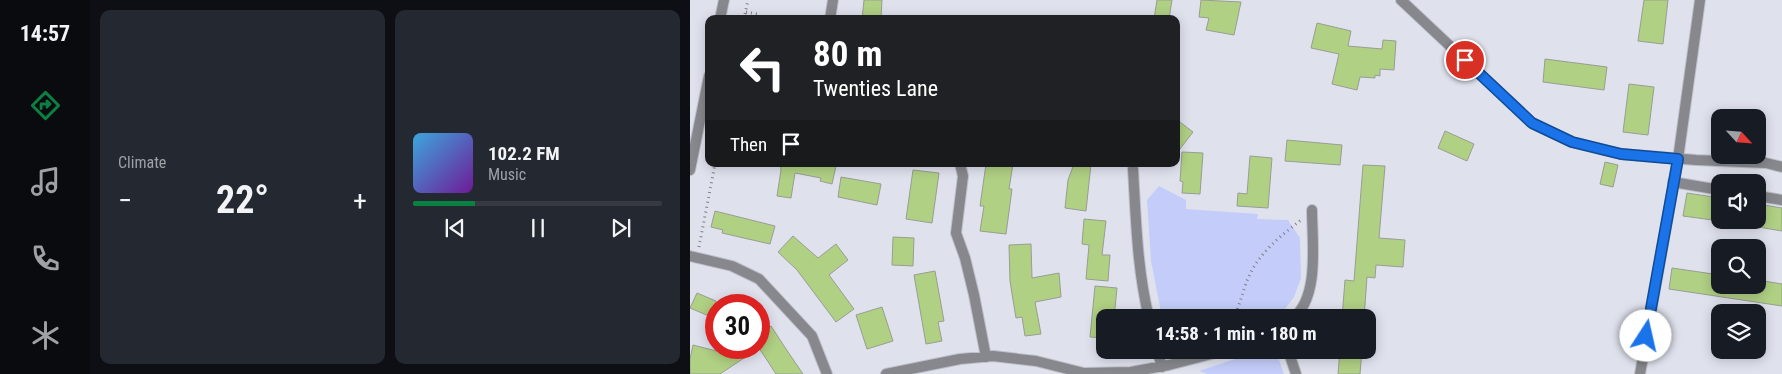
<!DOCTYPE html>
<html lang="en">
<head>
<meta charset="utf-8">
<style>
	body { margin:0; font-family:"Roboto Condensed",sans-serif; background:#242831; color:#f1f3f6; height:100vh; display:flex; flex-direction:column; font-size:19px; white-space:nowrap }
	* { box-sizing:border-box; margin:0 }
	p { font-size:16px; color:#9ea1a6 }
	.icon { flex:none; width:28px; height:28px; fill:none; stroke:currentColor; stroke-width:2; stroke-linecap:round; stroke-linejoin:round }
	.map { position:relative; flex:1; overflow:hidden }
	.sheet { display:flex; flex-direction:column; gap:10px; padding:10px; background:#0d0f14; width:600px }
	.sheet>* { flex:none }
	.top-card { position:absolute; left:15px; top:15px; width:475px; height:152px; border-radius:10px; box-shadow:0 2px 12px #0003; background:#202124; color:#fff; overflow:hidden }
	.needle { width:32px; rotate:116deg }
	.fabs { position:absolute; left:1021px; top:109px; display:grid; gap:10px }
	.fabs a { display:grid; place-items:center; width:55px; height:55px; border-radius:10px; background:#171b24; box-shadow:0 2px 12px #0003; font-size:25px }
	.speed { position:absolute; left:15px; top:294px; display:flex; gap:10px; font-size:25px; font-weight:700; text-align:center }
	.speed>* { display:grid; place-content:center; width:65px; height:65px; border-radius:50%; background:#171b24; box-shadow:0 2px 12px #0003; line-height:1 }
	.speed .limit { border:8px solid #d22; background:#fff; color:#111 }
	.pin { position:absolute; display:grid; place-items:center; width:42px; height:42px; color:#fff; margin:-21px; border:2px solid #fff; border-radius:50%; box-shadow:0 1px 5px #0007 }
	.me { position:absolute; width:55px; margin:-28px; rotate:10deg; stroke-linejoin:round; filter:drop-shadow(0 0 4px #0008) }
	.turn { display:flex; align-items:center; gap:18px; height:105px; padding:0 25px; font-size:22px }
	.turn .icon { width:65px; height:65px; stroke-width:2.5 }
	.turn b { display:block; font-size:35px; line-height:42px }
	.then { display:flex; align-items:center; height:48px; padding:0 25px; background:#0003; gap:10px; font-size:19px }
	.big { font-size:38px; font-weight:700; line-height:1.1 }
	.sheet .tile { flex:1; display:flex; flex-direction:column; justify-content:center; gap:8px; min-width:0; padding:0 18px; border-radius:10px; background:#242831 }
	.song { display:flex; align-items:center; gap:15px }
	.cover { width:60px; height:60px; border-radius:8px; background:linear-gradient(135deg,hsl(200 70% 55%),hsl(280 70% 35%)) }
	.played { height:5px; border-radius:2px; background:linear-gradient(90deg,#0b8043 25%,#363941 25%) }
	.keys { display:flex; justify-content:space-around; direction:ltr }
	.heat { display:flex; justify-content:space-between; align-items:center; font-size:28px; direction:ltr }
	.sheet .tiles { flex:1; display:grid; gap:10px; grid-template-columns:repeat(2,1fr) }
	.trip { position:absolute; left:406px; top:309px; width:280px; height:50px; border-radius:10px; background:#171b24; box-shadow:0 2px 12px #0003; font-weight:700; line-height:50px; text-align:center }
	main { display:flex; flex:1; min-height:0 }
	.dock { display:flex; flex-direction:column; width:90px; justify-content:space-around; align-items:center; background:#090b0e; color:#9ea1a6 }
	.dock .icon { width:35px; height:35px }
	.dock .selected { color:#0b8043 }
	.dock b { font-size:22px; color:#f1f3f6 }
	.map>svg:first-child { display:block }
</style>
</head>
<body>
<main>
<nav class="dock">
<b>14:57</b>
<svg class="icon selected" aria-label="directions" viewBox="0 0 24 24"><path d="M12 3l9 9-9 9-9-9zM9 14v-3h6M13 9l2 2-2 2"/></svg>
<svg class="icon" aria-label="music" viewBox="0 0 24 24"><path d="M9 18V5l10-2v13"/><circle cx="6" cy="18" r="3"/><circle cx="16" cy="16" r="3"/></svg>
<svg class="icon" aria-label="phone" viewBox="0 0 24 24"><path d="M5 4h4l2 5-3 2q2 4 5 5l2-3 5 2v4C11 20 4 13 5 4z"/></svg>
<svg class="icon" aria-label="climate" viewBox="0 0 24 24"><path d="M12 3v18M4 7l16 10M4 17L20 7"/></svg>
</nav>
<section class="sheet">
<div class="tiles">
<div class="tile"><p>Climate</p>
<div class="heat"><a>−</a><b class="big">22°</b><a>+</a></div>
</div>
<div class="tile">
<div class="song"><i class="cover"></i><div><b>102.2 FM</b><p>Music</p></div></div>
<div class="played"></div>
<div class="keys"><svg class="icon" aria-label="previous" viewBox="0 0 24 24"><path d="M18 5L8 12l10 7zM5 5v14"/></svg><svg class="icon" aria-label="pause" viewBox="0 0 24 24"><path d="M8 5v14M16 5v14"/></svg><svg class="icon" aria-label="next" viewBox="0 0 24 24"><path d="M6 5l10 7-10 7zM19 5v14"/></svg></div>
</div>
</div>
</section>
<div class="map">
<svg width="1092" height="374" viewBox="0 0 1092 374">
	<rect width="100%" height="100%" fill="#dfe2ed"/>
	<path fill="#c4cdf9" d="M469,186l27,14v9l72,5 -1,5 31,1 12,18 1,40 -7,19 -9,12 -13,8h-110l-11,-56 -4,-61z
		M572,350h11l4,4 7,20h-76l-9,-3z"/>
	<path fill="#b0d084" stroke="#999d93" d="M174,0h18l-1,19h-19z
		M467,0h15l-3,19h-15z
		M511,0l40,2 -7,33 -28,-5 3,-12 -10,-1z
		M954,0h24l-5,44 -25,-3z
		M627,23l34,8 -3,15 34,3 1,-9 13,1 -2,29 -14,-1v7l-5,-1v3l-15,-1 -3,13 -25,-6 7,-30 -28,-6z
		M855,59l62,8 -3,23 -61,-8z
		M939,84l25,3 -6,48 -25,-3z
		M486,119l17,13 -17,22z
		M755,131l29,13 -7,17 -29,-13z
		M597,140l55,5 -2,20 -55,-4z
		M492,152l21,1 -3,41 -18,-1 1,-11 -3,-1z
		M560,156l22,2 -4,50 -31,-2 1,-13 9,1z
		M915,162l13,3 -5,22 -13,-3z
		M90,164h43l13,2 -4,18 -12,-3 1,-3 -26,-5 -4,25 -14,-2 4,-26z
		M296,164h27l-4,25h3l-6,45 -26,-3 4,-25h-4z
		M384,164h17l-5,47 -21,-3 3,-28z
		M673,165l22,1 -6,72 26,2 -2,27 -27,-2 -1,13 -8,-1 -3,41h-22l3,-38 9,1z
		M223,170l26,3 -7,50 -26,-4z
		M151,177l40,7 -4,21 -39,-8z
		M997,193l33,5v23l-37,-5z
		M1068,204l24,4v23l-24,-4z
		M25,211l60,15 -5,18 -48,-11 1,-3 -12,-3z
		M394,219l22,2 -4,34h8l-2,26 -22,-2 3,-34 -7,-1z
		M103,236l25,22 18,-14 12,16 -19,15 25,34 -18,13 -39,-52 -19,-18z
		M203,237l21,1 -1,28 -21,-1z
		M341,244l1,34 27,-5 2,24 -26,5 6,32 -16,2 -3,-19 -6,1 -2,-12 -4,-25 -1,-36z
		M982,268l48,7v10h38v-5l24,4v22l-113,-17z
		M245,271l9,50 -6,1 4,19 -16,3 -12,-69z
		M405,286l22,2 -3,30h-9v20l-15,-1z
		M7,293l19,8v18l-26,-11z
		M192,307l11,34 -26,8 -11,-34z
		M81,326l15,23 17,25h-27l-17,-26v-14z
		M3,345l35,9 8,-6h23l-39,26h-30v-15z
		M650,350h22l-2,24h-22z"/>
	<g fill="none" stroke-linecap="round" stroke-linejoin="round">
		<defs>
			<path id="minor" d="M711,0l131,123 40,19 49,12 75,6 70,3 16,4
				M30,19l4,-19
				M140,19l3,-19
				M270,164l3,12 -7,57 9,25 9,37 12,62
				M443,169c3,50 4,100 16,149
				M0,170l19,-94
				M983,182l47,8
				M1068,196l24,4
				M0,256l42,10 27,13 53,57 15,38
				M603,318c27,-21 19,-77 19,-108
				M467,350l5,17
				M598,350l8,24
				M196,374l74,-15 33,-3 43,5 48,12 47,-1 38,-7 58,-15
				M950,374l38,-215 22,-159"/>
		</defs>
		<use href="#minor" stroke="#bec0ca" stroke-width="12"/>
		<path stroke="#7e8087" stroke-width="3" stroke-dasharray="1 4" stroke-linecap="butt" d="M56,12l11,2 -1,5
			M54,19l4,-19
			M9,247l16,-83
			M543,318c8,-14 10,-30 17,-44 11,-23 32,-39 51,-54"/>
		<use href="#minor" stroke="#87888d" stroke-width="10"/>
	</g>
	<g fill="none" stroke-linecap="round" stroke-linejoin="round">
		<defs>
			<path id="route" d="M775,60l67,63 40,19 49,12 57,5 -32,177"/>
		</defs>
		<use href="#route" stroke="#114b97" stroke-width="12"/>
		<use href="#route" stroke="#1a73e8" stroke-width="9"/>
	</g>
</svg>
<div class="fabs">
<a><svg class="needle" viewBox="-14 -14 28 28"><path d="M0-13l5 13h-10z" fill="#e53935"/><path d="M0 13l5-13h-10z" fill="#9ea1a6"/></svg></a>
<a><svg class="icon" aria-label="sound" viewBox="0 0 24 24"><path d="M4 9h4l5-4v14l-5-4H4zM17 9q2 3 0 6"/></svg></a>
<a><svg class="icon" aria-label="search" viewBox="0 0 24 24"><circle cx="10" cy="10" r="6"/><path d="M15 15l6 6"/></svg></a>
<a><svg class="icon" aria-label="layers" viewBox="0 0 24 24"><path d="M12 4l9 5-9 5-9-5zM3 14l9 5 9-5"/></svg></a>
</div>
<div class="speed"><div class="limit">30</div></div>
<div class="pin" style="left:775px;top:60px;background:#d93025"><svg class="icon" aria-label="arrive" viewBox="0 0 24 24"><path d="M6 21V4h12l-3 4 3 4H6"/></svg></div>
<svg class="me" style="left:956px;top:336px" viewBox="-20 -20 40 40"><circle r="19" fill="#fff"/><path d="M0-13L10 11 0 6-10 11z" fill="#1a73e8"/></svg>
<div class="trip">14:58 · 1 min · 180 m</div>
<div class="top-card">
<div class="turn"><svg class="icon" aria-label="left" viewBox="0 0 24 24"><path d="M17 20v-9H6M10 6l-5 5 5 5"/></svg><div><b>80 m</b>Twenties Lane</div></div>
<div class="then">Then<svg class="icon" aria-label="arrive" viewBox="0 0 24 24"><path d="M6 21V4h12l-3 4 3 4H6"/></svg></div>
</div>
</div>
</main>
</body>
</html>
